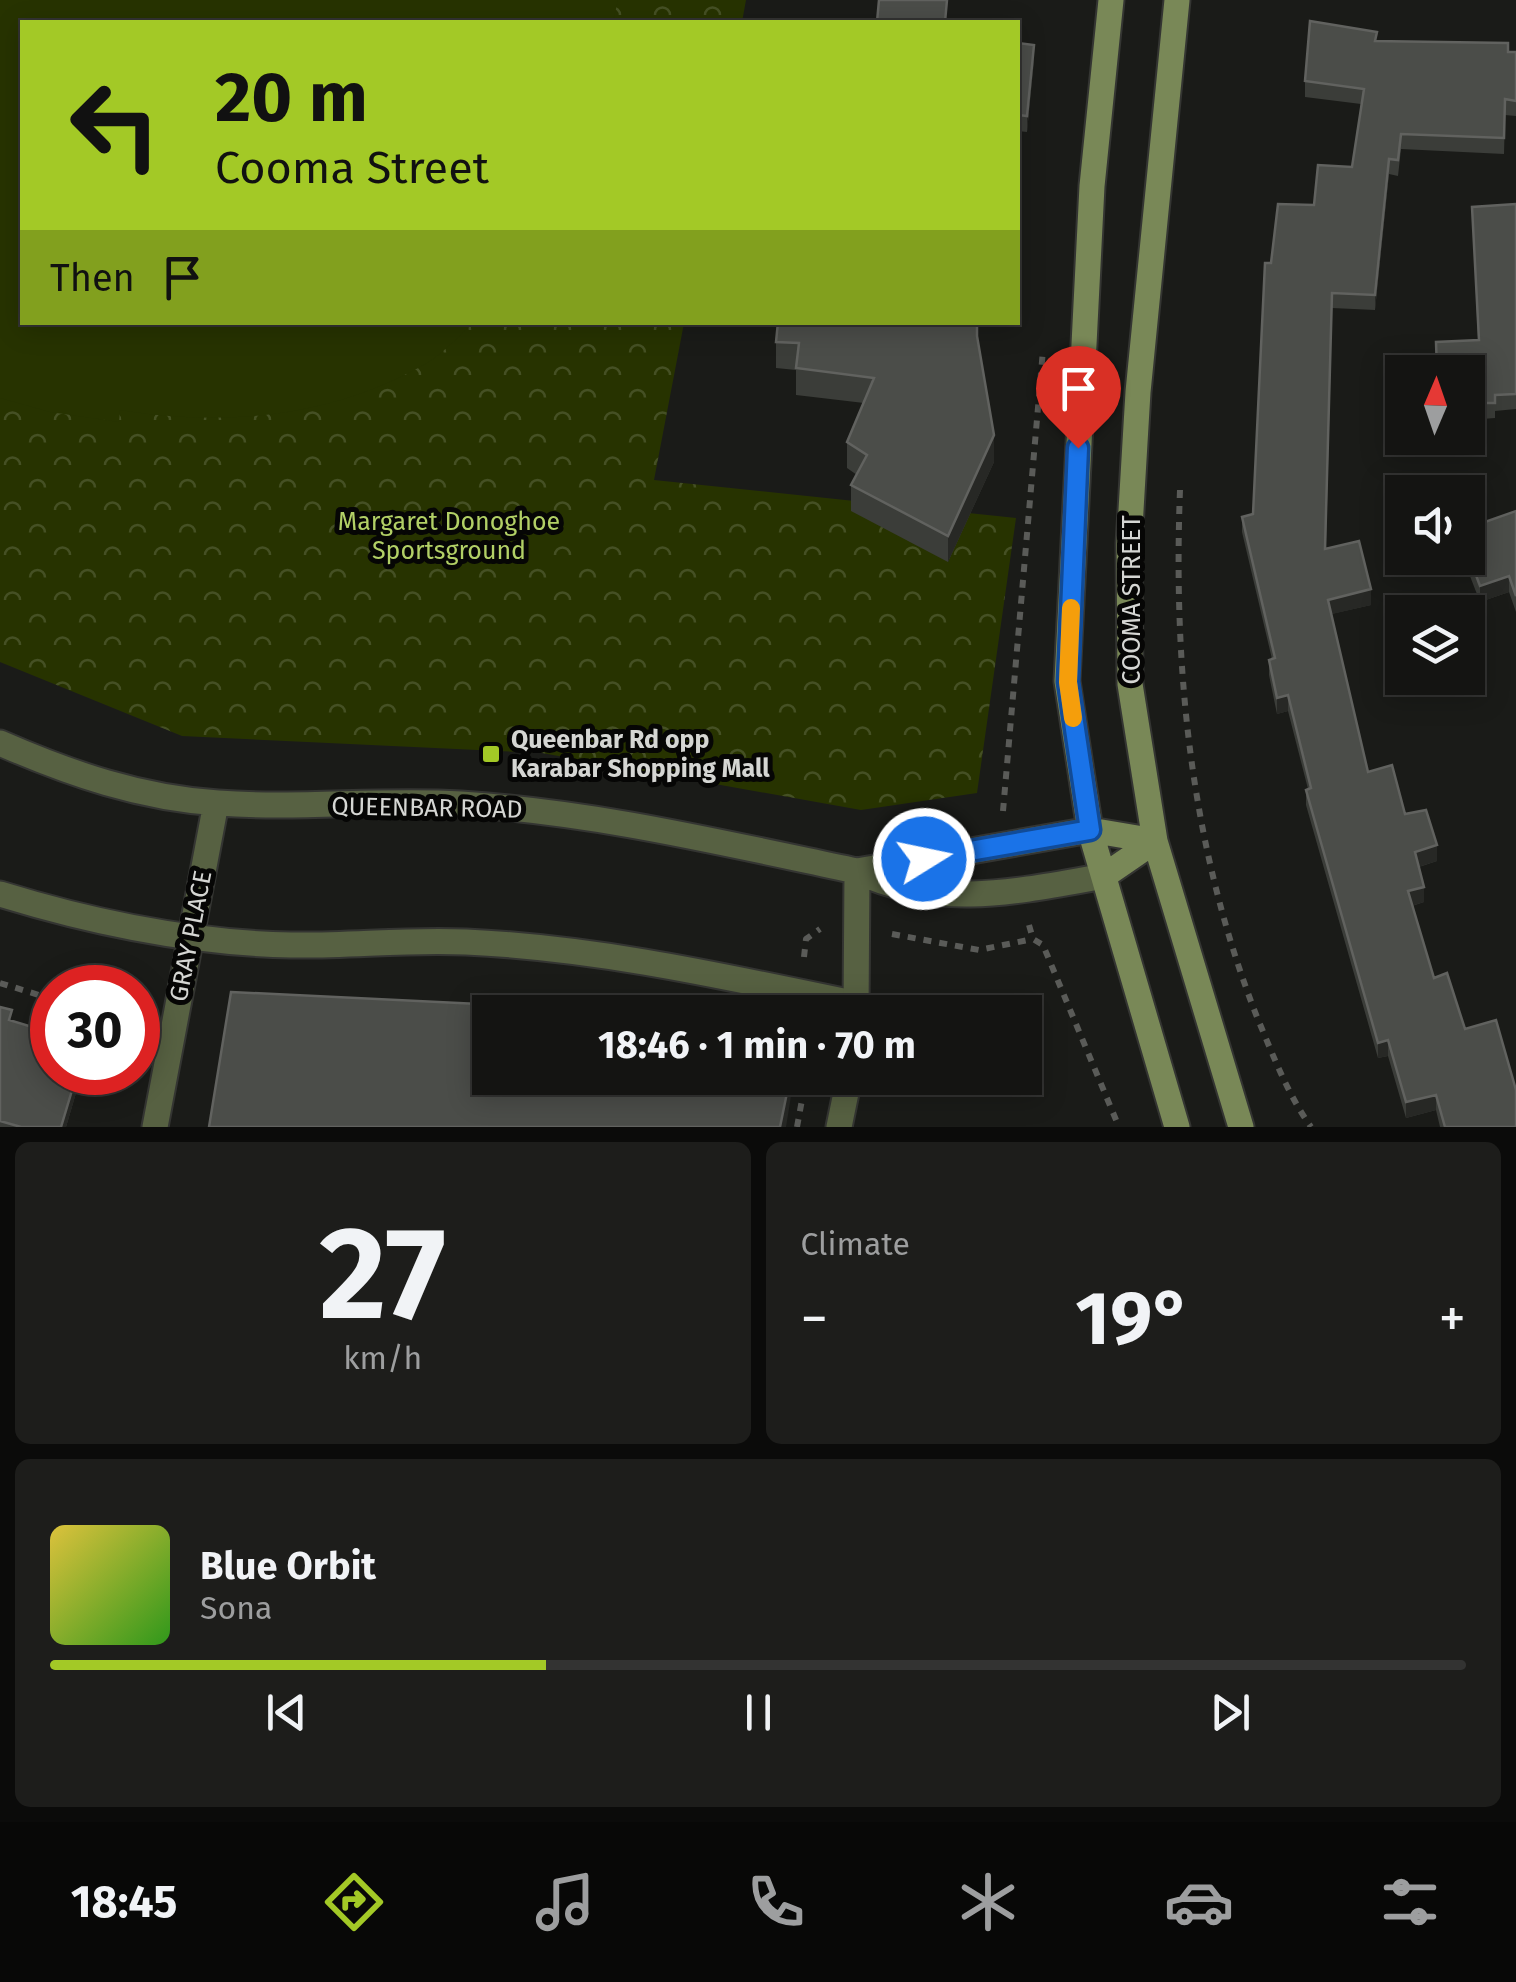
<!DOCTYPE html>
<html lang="en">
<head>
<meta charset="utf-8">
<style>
	body { margin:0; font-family:"Fira Sans",sans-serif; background:#1d1d1b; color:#f1f3f6; height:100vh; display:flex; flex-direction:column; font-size:38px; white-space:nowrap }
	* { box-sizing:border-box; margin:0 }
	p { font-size:32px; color:#9d9e9f }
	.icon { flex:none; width:55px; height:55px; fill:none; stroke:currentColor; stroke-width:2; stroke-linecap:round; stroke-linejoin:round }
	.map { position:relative; height:1127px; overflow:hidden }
	.drawer { display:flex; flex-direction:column; gap:15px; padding:15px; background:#0b0b0a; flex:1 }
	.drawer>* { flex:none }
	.hud { position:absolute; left:20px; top:20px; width:1000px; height:305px; border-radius:0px; box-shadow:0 5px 25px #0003,0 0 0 2px #333332; background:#a3c926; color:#111; overflow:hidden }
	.needle { width:65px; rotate:2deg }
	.tools { position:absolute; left:1385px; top:355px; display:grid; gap:20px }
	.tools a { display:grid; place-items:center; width:100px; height:100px; border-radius:0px; background:#141412; box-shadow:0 5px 25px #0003,0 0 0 2px #333332; font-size:50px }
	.speed { position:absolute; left:30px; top:965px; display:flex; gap:20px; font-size:50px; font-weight:700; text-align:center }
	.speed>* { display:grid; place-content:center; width:130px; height:130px; border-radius:50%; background:#141412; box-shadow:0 5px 25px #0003,0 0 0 2px #333332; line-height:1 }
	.speed .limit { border:15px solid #d22; background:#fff; color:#111 }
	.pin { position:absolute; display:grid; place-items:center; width:85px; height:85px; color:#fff; margin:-102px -42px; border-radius:50% 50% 50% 0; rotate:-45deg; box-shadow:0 0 10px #0007 }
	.pin .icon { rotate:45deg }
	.me { position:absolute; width:110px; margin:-55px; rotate:80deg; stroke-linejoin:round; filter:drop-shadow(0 0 8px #0008) }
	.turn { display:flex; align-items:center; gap:35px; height:210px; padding:0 30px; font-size:45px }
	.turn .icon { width:130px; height:130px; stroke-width:2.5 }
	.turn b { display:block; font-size:70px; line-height:85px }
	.then { display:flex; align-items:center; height:95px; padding:0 30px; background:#0003; gap:20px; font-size:38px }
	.big { font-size:75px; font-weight:700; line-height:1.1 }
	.drawer .tile { flex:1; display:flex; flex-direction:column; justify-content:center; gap:15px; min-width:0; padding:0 35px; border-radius:15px; background:#1d1d1b }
	.drawer .dial { align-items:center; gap:0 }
	.dial b { font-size:130px; line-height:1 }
	.song { display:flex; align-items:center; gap:30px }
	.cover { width:120px; height:120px; border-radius:15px; background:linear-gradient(135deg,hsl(50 70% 55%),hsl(110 70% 35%)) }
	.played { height:10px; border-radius:5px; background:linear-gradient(90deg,#a3c926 35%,#333332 35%) }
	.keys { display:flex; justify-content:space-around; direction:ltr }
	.heat { display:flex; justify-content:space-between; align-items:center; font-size:55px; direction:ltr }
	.drawer .tiles { flex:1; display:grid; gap:15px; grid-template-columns:1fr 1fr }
	.tile:last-child { grid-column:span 2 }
	.trip { position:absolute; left:472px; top:995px; width:570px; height:100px; border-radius:0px; background:#141412; box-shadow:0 5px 25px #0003,0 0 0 2px #333332; font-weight:700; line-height:100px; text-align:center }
	.tab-bar { display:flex; height:160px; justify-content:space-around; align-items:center; background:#080807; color:#9d9e9f }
	.tab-bar .icon { width:70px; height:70px }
	.tab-bar .selected { color:#a3c926 }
	.tab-bar b { font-size:45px; color:#f1f3f6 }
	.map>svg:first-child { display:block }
</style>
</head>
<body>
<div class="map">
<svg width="1516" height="1127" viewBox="0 0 1516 1127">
	<defs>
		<pattern id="park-crowns" width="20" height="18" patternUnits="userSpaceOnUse" patternTransform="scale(2.5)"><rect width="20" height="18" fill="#273300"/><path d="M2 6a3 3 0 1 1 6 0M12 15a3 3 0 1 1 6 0" fill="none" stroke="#455024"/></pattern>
	</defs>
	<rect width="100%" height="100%" fill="#1a1b18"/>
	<path fill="url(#park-crowns)" d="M0,0h746l-4,22h-720v300l662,1 -30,157 362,38 -39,275 -116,17 -319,-57 -360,-17 -182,-74z"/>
	<path fill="#273300" d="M0,0h618l-5,22h-591v300l452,1c-15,12 -30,30 -47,40 -95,55 -203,64 -307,47l-1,12 -69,-10 -50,-14z"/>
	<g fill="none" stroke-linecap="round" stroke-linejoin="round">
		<defs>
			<path id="service" d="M0,894c94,29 193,49 291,51 59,1 117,-6 175,-3 133,6 261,35 391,62"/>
			<path id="minor" d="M0,743c71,31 141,55 218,60 81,6 162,-4 243,1 134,8 266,40 396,67 81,39 163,20 247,5
				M857,871l233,-41
				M856,1012l1,-141
				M155,1127l61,-324
				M839,1127l10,-49"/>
			<path id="secondary" d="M1111,0l-19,186 -25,495 23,149 87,297
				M1177,0l-39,392 -9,152 1,140 25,157 86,286
				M1090,830l65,11
				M1104,876l51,-35"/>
		</defs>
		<use href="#service" stroke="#343532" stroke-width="29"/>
		<use href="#minor" stroke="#343532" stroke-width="29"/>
		<use href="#secondary" stroke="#343532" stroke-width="29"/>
		<path stroke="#5a5b58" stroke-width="6" stroke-dasharray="8 8" stroke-linecap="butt" d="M1180,490c-7,180 11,359 77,527 16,38 30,76 54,110
			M1003,811l40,-461
			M1029,925l4,14 10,6 76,182
			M892,934l87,16 54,-11
			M804,957l2,-18 14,-10
			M0,983l52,16
			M797,1127l9,-49"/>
		<use href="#service" stroke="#576142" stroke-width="25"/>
		<use href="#minor" stroke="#576142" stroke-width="25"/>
		<use href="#secondary" stroke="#798857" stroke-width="25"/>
	</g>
	<path fill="#3b3d39" d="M1377,41l139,11v64l-11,-1 -1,39 -103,-5 -3,27 -9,-2 -14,136 -43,-2 -6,240 45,57 -40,9 37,158 37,42 32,47 -18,6 5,35 -12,4 22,72 31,51 51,98h-76l-4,-17 -30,8 -18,-62 -10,2 -72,-253v-15l2,-1 -20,-78 -11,3 -8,-39v-15l3,-1 -30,-127v-15l11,-3 18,-251 43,-58 38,-38 9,-63 -56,-7v-16z
		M1018,43l16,17 -7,72 -9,-1z
		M1516,204v205l-21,2v7l-13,1v25l-42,1v-7h28v-66h-32v-30l42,-2 -6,-133z
		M978,322v19l16,121 -46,100 -97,-51v-26l6,-10 -10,-7v-26l17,-39 -68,-8v-25l-20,-2v-26z
		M1516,511v101l-7,-20 -29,10 -17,-44h5v-30z
		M0,1007l12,14 61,55 3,17 -10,34h-66z"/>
	<path fill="#272825" d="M1034,45v15l-7,72v-16z
		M1389,159v15l-14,136v-15z
		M994,435v27l-46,100v-26z
		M1509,576v16l-29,10v-16z
		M1371,589v16l-43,10v-15z
		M1288,695v16l-11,3v-16z
		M1437,845v16l-22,7v-16z
		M1424,887v15l-16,5v-16z
		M1388,1040v16l-10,2v-15z
		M76,1077v16l-10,34h-5z
		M790,1078h1v18l-5,31h-6z
		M1436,1095v15l-30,8v-16z"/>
	<path fill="#4b4d49" stroke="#61625f" stroke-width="2.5" d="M879,0h68l-2,22h-68z
		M1310,21l67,11 -2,9 133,2v9h8v49l-11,-2 -1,39 -103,-4 -3,26 -9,-1 -14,136 -43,-2 -7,256 34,-8 12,48 -43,11 40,172 24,-7 13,49 21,-4 11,35 -22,7 9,35 -16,4 26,87 13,-5 18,56 31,-9 20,70v37h-71l-9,-32 -30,7 -18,-62 -10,3 -72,-253 5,-2 -23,-93 -11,3 -8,-38 6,-2 -33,-141 11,-3 12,-251h6l7,-59 36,1 4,-40 34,2 12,-78 -59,-8z
		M1018,43l16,2 -7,71 -9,-1z
		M1516,204v190l-21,1v8h-14l1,26h-14v-57h-31l-1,-30 43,-2 -7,-133z
		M778,322h199v14l17,99 -46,101 -97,-51 16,-30 -20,-13 27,-64 -78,-10 3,-25 -23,-1z
		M1516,511v85l-7,-20 -29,10 -12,-32v-26z
		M231,992l373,18 12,2h-126v66h300l-10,49h-571z
		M0,1007l12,3 -3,10 43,13v39h17l-1,2 8,3 -15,50h-40l-21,-6z"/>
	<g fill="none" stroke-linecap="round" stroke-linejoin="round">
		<defs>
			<path id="route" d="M924,859l166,-29 -22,-148 10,-234"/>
		</defs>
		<use href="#route" stroke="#114b97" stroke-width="25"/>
		<use href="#route" stroke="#1a73e8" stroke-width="18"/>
		<path stroke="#f59e0b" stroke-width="18" d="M1071,608l-3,74 5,36"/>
	</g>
	<rect fill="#a3c926" stroke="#060605" stroke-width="4" x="481" y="744" width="20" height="20" rx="5"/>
	<g text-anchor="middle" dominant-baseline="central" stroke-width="10" stroke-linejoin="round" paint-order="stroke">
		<g font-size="25" fill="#b2d066" stroke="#060605">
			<text x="449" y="522">Margaret Donoghoe<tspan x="449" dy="29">Sportsground</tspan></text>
		</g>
		<g font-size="25" fill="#d5d6d3" stroke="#060605">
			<text transform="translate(1132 600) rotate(-90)">COOMA STREET</text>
			<text transform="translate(427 808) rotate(1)">QUEENBAR ROAD</text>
			<text transform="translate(191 936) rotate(-79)">GRAY PLACE</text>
		</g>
		<g font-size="25" font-weight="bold" fill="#d5d6d3" stroke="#060605" text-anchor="start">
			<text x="511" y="740">Queenbar Rd opp<tspan x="511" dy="29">Karabar Shopping Mall</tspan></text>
		</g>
	</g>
</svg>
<div class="tools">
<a><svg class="needle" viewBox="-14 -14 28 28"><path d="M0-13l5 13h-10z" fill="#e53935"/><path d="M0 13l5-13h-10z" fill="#9d9e9f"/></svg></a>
<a><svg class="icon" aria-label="sound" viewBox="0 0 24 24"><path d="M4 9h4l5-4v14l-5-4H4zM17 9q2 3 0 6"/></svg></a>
<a><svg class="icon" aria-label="layers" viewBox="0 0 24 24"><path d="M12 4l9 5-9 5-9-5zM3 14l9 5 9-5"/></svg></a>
</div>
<div class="speed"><div class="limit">30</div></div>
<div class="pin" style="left:1078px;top:448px;background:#d93025"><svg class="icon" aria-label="arrive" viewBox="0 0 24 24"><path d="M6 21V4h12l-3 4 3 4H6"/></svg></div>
<svg class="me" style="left:924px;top:859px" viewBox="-20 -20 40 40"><circle r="17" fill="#1a73e8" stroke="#fff" stroke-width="3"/><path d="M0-11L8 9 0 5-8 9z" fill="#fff"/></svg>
<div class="trip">18:46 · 1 min · 70 m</div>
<div class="hud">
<div class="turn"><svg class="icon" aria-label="left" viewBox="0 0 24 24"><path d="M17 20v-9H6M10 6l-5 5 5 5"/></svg><div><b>20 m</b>Cooma Street</div></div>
<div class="then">Then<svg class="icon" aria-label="arrive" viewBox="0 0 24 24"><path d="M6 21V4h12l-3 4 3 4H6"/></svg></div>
</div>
</div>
<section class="drawer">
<div class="tiles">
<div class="tile dial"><b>27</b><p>km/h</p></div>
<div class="tile"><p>Climate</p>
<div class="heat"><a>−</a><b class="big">19°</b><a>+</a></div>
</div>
<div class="tile">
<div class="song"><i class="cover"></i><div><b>Blue Orbit</b><p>Sona</p></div></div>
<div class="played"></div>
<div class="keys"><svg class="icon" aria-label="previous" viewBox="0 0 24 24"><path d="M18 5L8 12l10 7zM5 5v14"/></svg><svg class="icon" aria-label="pause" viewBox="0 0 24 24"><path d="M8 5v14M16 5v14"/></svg><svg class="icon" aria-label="next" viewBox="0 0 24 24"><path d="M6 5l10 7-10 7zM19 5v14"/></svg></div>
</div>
</div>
</section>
<nav class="tab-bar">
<b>18:45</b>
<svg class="icon selected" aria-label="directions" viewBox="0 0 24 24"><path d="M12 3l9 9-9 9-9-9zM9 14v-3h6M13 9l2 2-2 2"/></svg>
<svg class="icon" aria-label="music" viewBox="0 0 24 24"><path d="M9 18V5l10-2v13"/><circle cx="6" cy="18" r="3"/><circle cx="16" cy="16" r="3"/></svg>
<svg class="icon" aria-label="phone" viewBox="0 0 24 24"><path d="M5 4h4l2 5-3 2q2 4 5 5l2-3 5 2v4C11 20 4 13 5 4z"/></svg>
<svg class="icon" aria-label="climate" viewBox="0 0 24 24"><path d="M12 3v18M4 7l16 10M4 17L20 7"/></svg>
<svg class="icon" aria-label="car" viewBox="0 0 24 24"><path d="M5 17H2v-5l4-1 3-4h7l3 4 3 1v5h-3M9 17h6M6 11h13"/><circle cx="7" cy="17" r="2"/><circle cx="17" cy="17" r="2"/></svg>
<svg class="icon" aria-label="filters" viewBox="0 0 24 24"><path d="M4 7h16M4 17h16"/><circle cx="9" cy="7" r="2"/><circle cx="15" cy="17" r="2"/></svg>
</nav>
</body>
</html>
